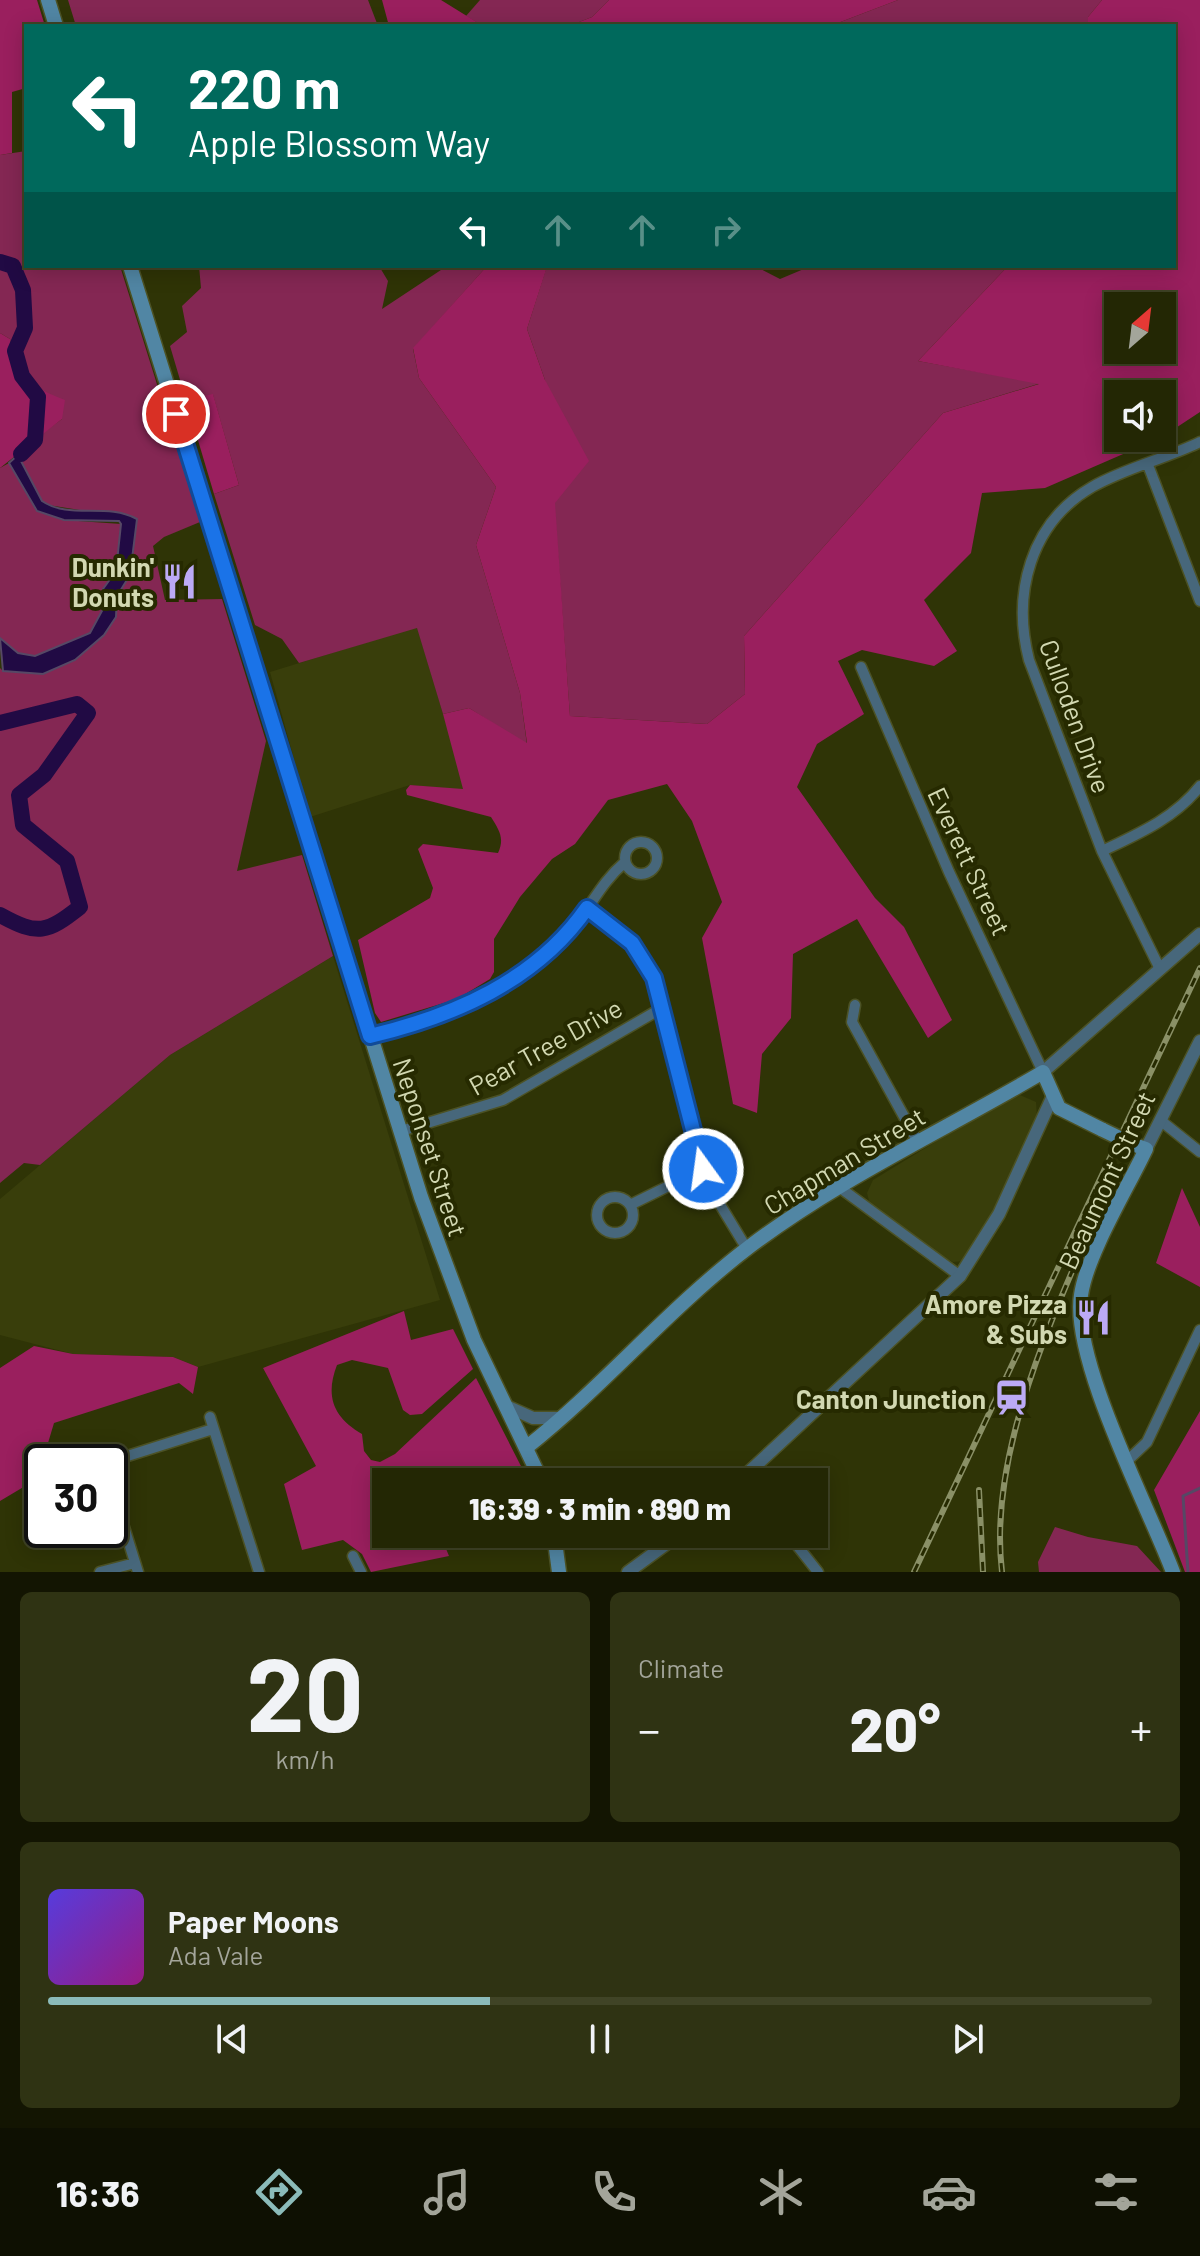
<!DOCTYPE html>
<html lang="en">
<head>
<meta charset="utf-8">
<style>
	body { margin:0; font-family:Barlow,sans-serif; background:#2f3313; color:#f1f3f6; height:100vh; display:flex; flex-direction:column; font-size:30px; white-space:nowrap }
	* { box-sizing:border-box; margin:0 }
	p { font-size:26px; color:#a3a59a }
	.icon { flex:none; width:44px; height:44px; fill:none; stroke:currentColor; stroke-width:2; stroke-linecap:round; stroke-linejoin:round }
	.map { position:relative; height:1572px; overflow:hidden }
	.panel { display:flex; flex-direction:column; gap:20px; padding:20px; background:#131502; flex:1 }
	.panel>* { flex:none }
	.top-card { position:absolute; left:24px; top:24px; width:1152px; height:244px; border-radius:0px; box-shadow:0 4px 20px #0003,0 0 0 2px #404426; background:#00695c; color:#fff; overflow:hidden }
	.needle { width:52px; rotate:28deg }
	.tools { position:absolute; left:1104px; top:292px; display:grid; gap:16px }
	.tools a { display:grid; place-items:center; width:72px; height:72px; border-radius:0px; background:#232704; box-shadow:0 4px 20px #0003,0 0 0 2px #404426; font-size:40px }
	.speed { position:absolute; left:24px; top:1444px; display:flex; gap:16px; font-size:40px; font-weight:700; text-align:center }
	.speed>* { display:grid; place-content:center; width:104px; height:104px; border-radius:50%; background:#232704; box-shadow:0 4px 20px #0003,0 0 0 2px #404426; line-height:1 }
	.speed .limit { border:4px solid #111; border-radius:12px; background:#fff; color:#111 }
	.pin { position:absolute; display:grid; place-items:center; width:68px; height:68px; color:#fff; margin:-34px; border:4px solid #fff; border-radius:50%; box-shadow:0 2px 8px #0007 }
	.me { position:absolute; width:88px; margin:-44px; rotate:346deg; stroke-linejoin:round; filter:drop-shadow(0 0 6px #0008) }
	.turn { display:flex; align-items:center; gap:28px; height:168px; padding:0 32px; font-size:36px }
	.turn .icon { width:104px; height:104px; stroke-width:2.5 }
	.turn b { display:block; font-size:56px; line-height:68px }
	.lanes { display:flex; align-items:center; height:76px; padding:0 32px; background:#0003; justify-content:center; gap:40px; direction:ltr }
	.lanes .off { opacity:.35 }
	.big { font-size:60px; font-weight:800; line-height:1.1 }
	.panel .tile { flex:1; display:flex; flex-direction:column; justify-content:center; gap:12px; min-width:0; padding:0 28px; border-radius:12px; background:#2f3313 }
	.panel .dial { align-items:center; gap:0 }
	.dial b { font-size:104px; line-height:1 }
	.song { display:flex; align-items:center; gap:24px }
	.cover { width:96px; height:96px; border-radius:12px; background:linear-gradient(135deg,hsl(250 70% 55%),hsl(310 70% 35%)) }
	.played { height:8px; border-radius:4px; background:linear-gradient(90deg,#8bbbb9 40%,#404426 40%) }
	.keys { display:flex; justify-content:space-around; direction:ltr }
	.heat { display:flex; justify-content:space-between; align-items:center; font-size:44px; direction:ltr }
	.panel .tiles { flex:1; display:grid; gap:20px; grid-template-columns:1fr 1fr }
	.tile:last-child { grid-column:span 2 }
	.trip { position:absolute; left:372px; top:1468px; width:456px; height:80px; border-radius:0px; background:#232704; box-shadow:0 4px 20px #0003,0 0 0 2px #404426; font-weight:800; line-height:80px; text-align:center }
	.tab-bar { display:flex; height:128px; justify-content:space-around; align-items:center; background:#0e1002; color:#a3a59a }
	.tab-bar .icon { width:56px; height:56px }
	.tab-bar .current { color:#8bbbb9 }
	.tab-bar b { font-size:36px; color:#f1f3f6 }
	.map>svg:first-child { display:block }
</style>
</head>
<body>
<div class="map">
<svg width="1200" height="1572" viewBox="0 0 1200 1572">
	<rect width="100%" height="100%" fill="#2f3406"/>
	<path fill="#393e0b" d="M417,627l49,163 -56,-5 -100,32 -40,-145z
		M333,956l107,344 -242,67 -25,-10 -100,-3 -73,-19v-136l170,-144z
		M1020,1095l16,7 1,15 -37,86 -36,58 -11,1 -8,-4 -76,-57 -2,-8 6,-13 126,-77z"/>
	<path fill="#842753" d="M68,0h300l10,26h-302z
		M480,0h129l-17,17 -23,9h-86l-17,-10z
		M898,0h204l-14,17v9h-258z
		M26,151v115h94l80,256 -36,15 -11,9 12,54 57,-1 44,142 -29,130 65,-16 31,101 -163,99 -130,110 -16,-2 -24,20v-515l3,3 101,-36 12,-18 1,-21 13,-21 7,-56 -89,-14 -7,-4 -20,-40 18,-25 23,-17 -19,-27 -27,-24 -6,-29 -10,-6v-178z
		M199,266h180l9,15 -6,28 65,-43h40l-74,83 6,29 77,109 -20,58 44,148 7,52 -58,-37 -26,6 -26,-86 -118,35 -17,-24 -27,-14 -41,-131 25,-9 -26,-90 -27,5 -16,-54 17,-14 -5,-26 19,-18z
		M562,266h193l25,13 31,-13h197l-90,95 123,22 -98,30 -199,223 1,58 -38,30 -137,-8 -25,-336 -18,-51 19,-60z
		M9,463l28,48 27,9 57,4 -5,47 -13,18v20l-13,24 -55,23 -17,-3 -18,-15v-170z
		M1055,1527l33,10 49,9 24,26h-122l-1,-10z"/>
	<path fill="#9a1f5e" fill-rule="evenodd" d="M0,0h37l8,26h-19v62l-14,4v61l-12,2z
		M382,0h59l42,26h-94z
		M609,0h289l-68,26h-261l23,-9z
		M1102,0h98v412l-38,25v-43h-44v44h42l-115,50 -63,5 -11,60 -47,47 33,51 -23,15 -72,-16 -24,11 26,53 -47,30 -20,43 78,111 29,29 48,93 -24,18 -71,-119 -64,35 -2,64 -29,36 -5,59 -24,-9 -31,-166 20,-36 -30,-81 -25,-37 -59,16 -33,44 -23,15 -32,38 -26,42v33l-4,7 -33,20 -76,23 -6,-9 -17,-73 72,-42 3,-10 -15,-39 5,-5 75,9c7,-15 1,-23 -7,-36l-84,-22 -1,-5 4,-5 53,4 -20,-75 26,-6 58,35 -7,-50 -44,-148 20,-58 -77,-109 -6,-30 74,-82h75l-16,4 -19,59 18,51 44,81 -34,42 15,213 137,8 38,-30 -1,-58 199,-223 96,-29 -121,-23 90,-95h166v-240h-86v-9zM1118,306h44v44h-44z
		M0,333l10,6c7,36 20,48 55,61l-3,19 -62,49z
		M213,394l26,91 -25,9 -28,-94z
		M1182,1188l18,39v60l-44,-24z
		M404,1311l7,29 42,-11 20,40 -51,45 -12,1 -7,-5 -15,-42 -36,-8 -15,5c-12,31 -4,52 25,69l2,17 7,9 9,2 15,-8 81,-76 48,94 -31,10h-107v52h54l9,22 -78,16 -9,-18 -19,-14 -41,10 -18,-66 32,-18 -53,-98z
		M34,1346l39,8 100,3 25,10 -5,27 -14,-11 -125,40 -6,20 4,19h-10v14l-42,25v-133z
		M1200,1411v161h-15l-31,-82z"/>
	<path fill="#210a44" stroke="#564865" stroke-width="2" d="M39,436l-18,25 21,40c28,19 64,1 95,18l-7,56 -13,21 -1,21 -12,18 -29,25 -32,14 -40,-3 -3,-33 18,15 17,3 55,-23 13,-24v-20l13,-18 5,-47 -2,-3 -55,-1 -27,-9 -28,-48z"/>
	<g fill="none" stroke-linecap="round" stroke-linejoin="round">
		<path stroke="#564865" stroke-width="3" d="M1188,1572l-5,-76 17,-8"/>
		<path stroke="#210a44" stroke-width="16" d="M0,262l13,4 10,24 2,38 -10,23 7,25 16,21 -3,43 -14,14
			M0,723l77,-19 11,9 -44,62 -25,20 4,30 44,36 13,46c-33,26 -42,29 -80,8"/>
		<defs>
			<path id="minor" d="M1148,465l52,136
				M861,667l88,205 94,200
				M625 858a16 16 0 1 1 32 0a16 16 0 1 1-32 0Z
				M1102,851c36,-17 73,-33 98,-65
				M587,908c28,19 52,38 67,70l49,191 10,24 34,56
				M1159,967l-57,-116 -73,-191c-17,-66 1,-137 63,-173 33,-19 73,-28 108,-45
				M855,1005l-3,17 66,120
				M370,1036c71,-17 143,-44 194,-98 24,-24 34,-53 61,-76
				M1160,1120l40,32
				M401,1131l102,-31 159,-92
				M839,1187l121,89
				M597 1215a18 18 0 1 1 36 0a18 18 0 1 1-36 0Z
				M630,1205l73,-36
				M210,1417l49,155
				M1127,1461l20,-19 53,-112
				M110,1466l8,-7 95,-30
				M110,1482l28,90
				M788,1534l30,38
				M353,1556l8,16
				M100,1572l35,-9"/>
			<path id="tertiary" d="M1043,1072l157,-138
				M1146,1149l54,-108
				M506,1406l27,12h27
				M738,1482l222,-206 39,-62 53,-116
				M628,1572l52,-38"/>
			<path id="secondary" d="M48,0l8,26
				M130,266l291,931 53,143 68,142
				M1132,1144l14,5c-19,40 -59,105 -65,146 -10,64 67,211 92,277
				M527,1447c78,-62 142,-139 222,-200 91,-69 196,-117 294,-175l16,36 44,22
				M554,1534l5,38"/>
		</defs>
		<use href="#minor" stroke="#4c5225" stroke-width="13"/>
		<use href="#tertiary" stroke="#4c5225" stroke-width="15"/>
		<use href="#secondary" stroke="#4c5225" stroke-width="17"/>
		<use href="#minor" stroke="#47677b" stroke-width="10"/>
		<use href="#tertiary" stroke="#47677b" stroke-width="12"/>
		<use href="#secondary" stroke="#5186a4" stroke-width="14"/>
		<defs>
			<path id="rail" d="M979,1490l4,82
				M914,1572l286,-604
				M1002,1572c-14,-116 48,-249 93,-354"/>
		</defs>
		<use href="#rail" stroke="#8a9066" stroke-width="6"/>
		<use href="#rail" stroke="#262a00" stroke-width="3" stroke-dasharray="9" stroke-linecap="butt"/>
		<defs>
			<path id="secondary-bridge" d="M1103,1130l29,14"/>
		</defs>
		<use href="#secondary-bridge" stroke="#4c5225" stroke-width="17" stroke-linecap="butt"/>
		<use href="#secondary-bridge" stroke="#5186a4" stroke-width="14"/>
	</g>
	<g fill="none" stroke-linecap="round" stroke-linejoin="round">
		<defs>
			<path id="route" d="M176,414l194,622c84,-20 166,-55 217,-128l45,35 22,35 49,191"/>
		</defs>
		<use href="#route" stroke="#114b97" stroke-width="20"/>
		<use href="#route" stroke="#1a73e8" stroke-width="14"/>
	</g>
	<defs>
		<symbol id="restaurant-bare" viewBox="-9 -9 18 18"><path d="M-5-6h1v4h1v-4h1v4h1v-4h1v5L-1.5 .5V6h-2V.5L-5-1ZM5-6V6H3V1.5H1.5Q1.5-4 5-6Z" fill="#bcaaf5" stroke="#262a00" stroke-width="2.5" paint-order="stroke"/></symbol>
		<symbol id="station-bare" viewBox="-9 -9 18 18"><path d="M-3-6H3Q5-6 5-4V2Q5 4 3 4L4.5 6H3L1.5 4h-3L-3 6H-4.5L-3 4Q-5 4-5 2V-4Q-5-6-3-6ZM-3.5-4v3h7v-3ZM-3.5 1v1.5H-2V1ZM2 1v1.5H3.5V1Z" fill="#bcaaf5" stroke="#262a00" stroke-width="2.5" paint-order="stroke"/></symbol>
	</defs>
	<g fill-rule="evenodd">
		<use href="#restaurant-bare" x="154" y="556" width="51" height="51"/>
		<use href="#restaurant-bare" x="1068" y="1292" width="51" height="51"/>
		<use href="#station-bare" x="986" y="1372" width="51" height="51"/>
	</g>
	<g text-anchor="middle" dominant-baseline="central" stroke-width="8" stroke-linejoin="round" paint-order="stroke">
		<g font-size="26" font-weight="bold" fill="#d2d8b1" stroke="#262a00" text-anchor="end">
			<text x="154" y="566">Dunkin'<tspan x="154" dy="30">Donuts</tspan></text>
			<text x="1067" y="1303">Amore Pizza<tspan x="1067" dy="30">&amp; Subs</tspan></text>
			<text x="986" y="1398">Canton Junction</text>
		</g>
		<g font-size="26" fill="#d2d8b1" stroke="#262a00">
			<text transform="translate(1076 716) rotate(70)">Culloden Drive</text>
			<text transform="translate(970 861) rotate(65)">Everett Street</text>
			<text transform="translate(545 1046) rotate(-29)">Pear Tree Drive</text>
			<text transform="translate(431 1147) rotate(72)">Neponset Street</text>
			<text transform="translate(844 1160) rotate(-31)">Chapman Street</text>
			<text transform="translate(1106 1180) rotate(-65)">Beaumont Street</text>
		</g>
	</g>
</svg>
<div class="tools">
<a><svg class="needle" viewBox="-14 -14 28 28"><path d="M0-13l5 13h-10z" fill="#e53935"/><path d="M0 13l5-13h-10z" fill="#a3a59a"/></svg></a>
<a><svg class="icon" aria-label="sound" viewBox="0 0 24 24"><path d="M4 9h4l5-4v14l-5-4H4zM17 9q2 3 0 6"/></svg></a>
</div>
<div class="speed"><div class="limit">30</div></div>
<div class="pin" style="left:176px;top:414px;background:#d93025"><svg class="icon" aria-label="arrive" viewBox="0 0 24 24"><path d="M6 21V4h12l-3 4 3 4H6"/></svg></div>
<svg class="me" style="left:703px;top:1169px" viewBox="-20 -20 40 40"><circle r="17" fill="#1a73e8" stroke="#fff" stroke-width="3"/><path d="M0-11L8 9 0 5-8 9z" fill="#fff"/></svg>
<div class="trip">16:39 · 3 min · 890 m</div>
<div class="top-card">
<div class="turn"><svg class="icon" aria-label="left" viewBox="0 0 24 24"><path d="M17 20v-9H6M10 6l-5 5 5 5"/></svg><div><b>220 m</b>Apple Blossom Way</div></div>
<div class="lanes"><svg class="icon" aria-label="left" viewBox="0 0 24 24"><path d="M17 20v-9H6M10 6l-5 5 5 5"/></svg><svg class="icon off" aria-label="ahead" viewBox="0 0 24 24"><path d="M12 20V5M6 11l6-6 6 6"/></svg><svg class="icon off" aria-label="ahead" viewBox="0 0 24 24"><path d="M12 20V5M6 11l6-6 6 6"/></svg><svg class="icon off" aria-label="right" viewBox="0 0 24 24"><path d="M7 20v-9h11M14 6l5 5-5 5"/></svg></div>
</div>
</div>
<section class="panel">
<div class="tiles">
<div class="tile dial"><b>20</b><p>km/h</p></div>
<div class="tile"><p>Climate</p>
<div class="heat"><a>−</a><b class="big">20°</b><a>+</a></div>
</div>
<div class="tile">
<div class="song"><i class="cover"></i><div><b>Paper Moons</b><p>Ada Vale</p></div></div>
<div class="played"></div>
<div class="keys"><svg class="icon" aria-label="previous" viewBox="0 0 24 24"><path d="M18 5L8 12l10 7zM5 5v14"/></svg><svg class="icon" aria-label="pause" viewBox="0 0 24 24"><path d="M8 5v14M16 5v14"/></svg><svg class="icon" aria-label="next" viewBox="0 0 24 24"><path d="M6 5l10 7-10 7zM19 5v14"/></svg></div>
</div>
</div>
</section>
<nav class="tab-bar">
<b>16:36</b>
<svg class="icon current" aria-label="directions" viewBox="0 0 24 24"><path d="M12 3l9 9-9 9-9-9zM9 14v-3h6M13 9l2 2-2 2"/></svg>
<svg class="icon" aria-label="music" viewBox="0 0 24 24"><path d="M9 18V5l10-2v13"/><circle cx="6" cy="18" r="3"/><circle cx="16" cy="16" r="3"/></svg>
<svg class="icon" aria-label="phone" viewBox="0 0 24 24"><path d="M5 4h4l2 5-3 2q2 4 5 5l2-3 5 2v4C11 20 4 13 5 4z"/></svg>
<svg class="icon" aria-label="climate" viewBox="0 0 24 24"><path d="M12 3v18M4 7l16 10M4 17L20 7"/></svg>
<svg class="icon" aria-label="car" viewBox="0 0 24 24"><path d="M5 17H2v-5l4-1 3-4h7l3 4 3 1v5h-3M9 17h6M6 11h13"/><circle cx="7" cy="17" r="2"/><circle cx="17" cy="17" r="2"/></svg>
<svg class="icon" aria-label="filters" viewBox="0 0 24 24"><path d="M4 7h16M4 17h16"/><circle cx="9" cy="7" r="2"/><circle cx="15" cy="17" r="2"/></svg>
</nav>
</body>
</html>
